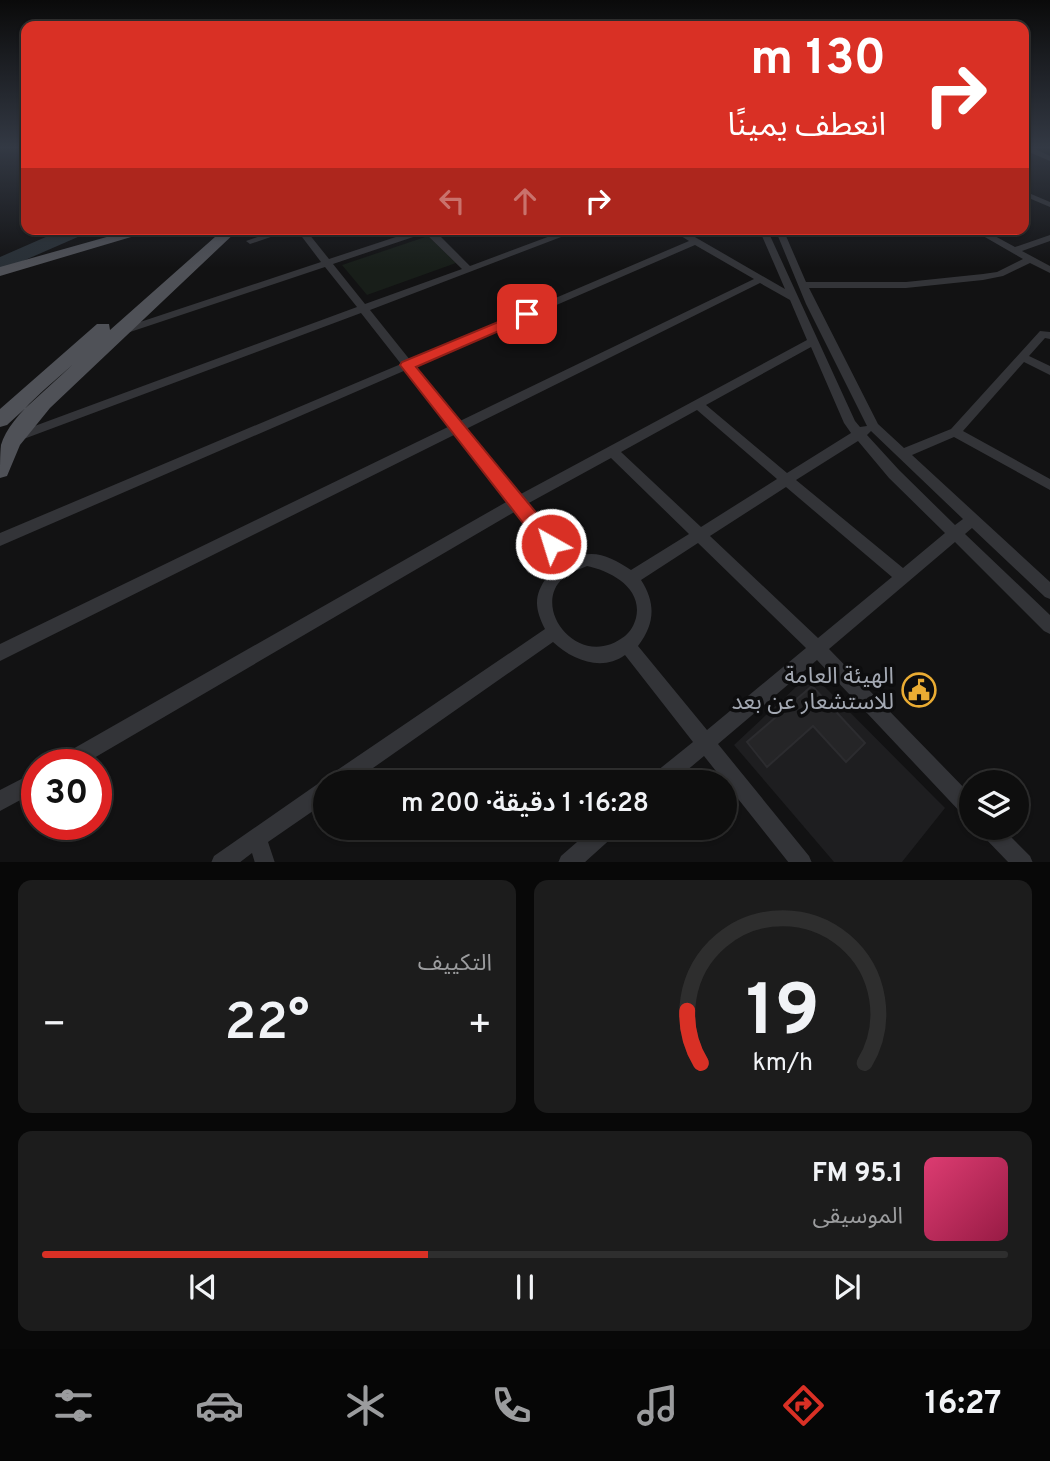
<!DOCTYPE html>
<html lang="ar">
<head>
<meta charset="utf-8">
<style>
	body { margin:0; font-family:Overpass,"Noto Sans Arabic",sans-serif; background:#1c1c1c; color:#f1f3f6; direction:rtl; height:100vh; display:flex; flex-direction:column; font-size:26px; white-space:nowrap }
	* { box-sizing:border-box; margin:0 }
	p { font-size:23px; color:#9b9c9e }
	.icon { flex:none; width:38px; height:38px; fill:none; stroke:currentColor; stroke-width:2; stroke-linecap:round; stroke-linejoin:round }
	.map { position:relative; height:862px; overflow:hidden; direction:ltr }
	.panel { display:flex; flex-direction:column; gap:18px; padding:18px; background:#080808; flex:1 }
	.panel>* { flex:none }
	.hud { position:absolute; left:21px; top:21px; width:1008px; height:214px; border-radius:14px; box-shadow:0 2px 5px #0004,0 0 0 2px #2e2e2e; direction:rtl; background:#d93025; color:#fff; overflow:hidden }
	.fabs { position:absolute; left:959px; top:770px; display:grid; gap:14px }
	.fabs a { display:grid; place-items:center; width:70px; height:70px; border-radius:50%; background:#0e0e0e; box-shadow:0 2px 5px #0004,0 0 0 2px #2e2e2e; font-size:35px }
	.speed { position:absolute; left:21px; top:749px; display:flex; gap:14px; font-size:35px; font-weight:700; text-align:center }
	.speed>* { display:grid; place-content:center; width:91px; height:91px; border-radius:50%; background:#0e0e0e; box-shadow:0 2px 5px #0004,0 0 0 2px #2e2e2e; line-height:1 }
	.speed .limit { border:10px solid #d22; background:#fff; color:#111 }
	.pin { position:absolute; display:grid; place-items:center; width:60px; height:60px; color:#fff; margin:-30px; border-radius:14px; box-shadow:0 4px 10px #0006 }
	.me { position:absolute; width:77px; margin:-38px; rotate:321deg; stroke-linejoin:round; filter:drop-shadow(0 0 5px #0008) }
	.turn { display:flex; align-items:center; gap:24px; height:147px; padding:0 28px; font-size:32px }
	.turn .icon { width:91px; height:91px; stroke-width:2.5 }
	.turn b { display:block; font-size:49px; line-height:60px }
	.lanes { display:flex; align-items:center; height:66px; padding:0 28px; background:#0003; justify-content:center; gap:35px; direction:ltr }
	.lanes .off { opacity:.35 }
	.big { font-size:52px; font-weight:600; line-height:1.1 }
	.panel .widget { flex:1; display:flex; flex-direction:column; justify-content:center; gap:10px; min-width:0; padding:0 24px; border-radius:14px; background:#1c1c1c }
	.panel .dial { align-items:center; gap:0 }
	.dial svg { height:182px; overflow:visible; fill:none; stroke:#2e2e2e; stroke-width:7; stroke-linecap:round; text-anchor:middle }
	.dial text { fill:#f1f3f6; stroke:none }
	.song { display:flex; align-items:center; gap:21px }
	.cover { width:84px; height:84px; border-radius:10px; background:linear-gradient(135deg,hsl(340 70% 55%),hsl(340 70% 35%)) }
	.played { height:7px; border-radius:4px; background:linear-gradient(90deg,#d93025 40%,#2e2e2e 40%) }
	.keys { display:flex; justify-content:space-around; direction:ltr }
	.heat { display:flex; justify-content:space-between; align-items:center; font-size:38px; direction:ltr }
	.panel .tiles { flex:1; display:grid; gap:18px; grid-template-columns:1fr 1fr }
	.widget:last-child { grid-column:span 2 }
	.trip { position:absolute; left:313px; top:770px; width:424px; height:70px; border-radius:35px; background:#0e0e0e; box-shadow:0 2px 5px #0004,0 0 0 2px #2e2e2e; font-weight:600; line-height:70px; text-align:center; direction:rtl }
	.tab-bar { display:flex; height:112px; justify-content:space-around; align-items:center; background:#060606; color:#9b9c9e }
	.tab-bar .icon { width:49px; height:49px }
	.tab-bar .on { color:#d93025 }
	.tab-bar b { font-size:32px; color:#f1f3f6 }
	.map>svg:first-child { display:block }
</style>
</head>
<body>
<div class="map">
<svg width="1050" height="863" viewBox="0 0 1050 863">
	<rect width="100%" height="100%" fill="#121213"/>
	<path fill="#1e1e20" d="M811,673l134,135 -43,54h-68l-100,-117z"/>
	<path fill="#181e19" d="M428,236l28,27 -89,32 -25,-30z"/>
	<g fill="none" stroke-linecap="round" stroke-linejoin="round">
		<path fill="#293036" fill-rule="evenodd" d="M64,229h26l-3,4 -87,38v-14z"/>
	</g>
	<path fill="#252527" stroke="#2c2c2f" stroke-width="2" d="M812,686l53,57 -19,19 -33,-36 -46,41 -20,-25z"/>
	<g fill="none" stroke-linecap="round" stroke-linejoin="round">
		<path fill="#333438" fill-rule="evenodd" d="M1024,147h7l19,9v5l-26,-11z
			M1024,191l26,11v5l-26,-11z
			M280,229h14l-44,15 -4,-3z
			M296,229h9l24,30 91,-30h13l37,37 99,-37h13l-212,81 40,50 279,-119 -19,-12h11l104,60 -26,-60h8l88,192 5,6 7,-1 -61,-122 -31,-75h8l23,53h100l77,-8 14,-2 26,-13 -52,-30h11l33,18 35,-12v6l-28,10 28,15v7l-20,-10 -27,13 -20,4 -77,8h-97l69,136 26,24 47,-19 89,-98 10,1v7l-5,-1 -16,18 21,10v9l-26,-13 -61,69 87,48v11l-96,-53 -42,18 138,127v17l-5,-2 -73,-69 -7,6 85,81v19l-6,-3 -89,-89 -126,107 142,146v23l-7,-2 -147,-156 -99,84 91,112 3,7h-23l-85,-107 -31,26h-23l2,-7 41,-33 -68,-87c-23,17 -53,5 -72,-13l-200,140h-27v20l-58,40 7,21h-20l-3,-10 -13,10h-28l3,-7 105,-73 9,-2 2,-6 215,-146c-10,-20 -12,-33 2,-52 3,-6 5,-9 11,-12l-42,-54 -434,254h-27l2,-7 451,-257 -52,-67 -456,227v-17l450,-218 -44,-56 -406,176v-13l401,-169 -40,-51 -340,127h-8l-2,-3 2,-3 344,-127 -32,-40 -201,67h-8l-1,-2 1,-2 205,-68zM425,233l37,36 -97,35 -32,-40zM695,245l59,34 -294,142 -44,-55zM760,283l30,17 17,40 -288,155 -53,-66zM811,347l33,76 7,10 -64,40 -81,-68zM697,410l80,69 -76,48 -80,-75zM871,431l92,88 -8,6 -56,-55 -32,-35zM858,441l31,37 56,55 -42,35 -107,-88zM611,458l78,76 -58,36c-20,-13 -37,-22 -60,-11l-44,-55zM786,487l106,90 -74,61 -108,-102zM698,543l108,105 -99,82 -69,-84c17,-22 18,-43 3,-66zM587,566c24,5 56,22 49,52 -2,7 -5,13 -11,18 -46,36 -95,-28 -62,-58 6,-5 17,-9 24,-12z
			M37,771v20l-37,20v-21z
			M593,828h25l-3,7 -31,28h-26l3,-7z
			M979,828h23l28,28 3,7h-24l-27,-28z"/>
		<path fill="#4f5157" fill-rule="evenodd" d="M135,229h23l-158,47v-9z
			M224,229h15l-189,179 -30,37 -13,31 -7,2c0,-10 0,-24 1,-33 9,-31 56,-65 79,-87l-73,67 -7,2v-18l97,-85h12l1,6z"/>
	</g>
	<linearGradient id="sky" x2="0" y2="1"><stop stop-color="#0a0a0a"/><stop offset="0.55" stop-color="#333944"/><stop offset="1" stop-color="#333944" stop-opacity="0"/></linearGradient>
	<rect width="1050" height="268" fill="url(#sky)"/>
	<path fill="#d93025" stroke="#8d1f18" stroke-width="2" d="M527,310l6,4 -2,3 -115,50 141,171 3,6 -3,6 -6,2 -7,-2 -144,-185 2,-3z"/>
	<defs>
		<symbol id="civic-ring" viewBox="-11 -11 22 22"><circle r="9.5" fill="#0d0d0e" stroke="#eaac33" stroke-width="1.5"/><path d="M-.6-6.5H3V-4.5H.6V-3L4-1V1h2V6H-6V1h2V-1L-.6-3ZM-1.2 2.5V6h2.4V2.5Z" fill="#eaac33"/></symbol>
	</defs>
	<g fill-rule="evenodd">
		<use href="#civic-ring" x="900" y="671" width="38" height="38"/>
	</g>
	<g text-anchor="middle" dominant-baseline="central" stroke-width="7" stroke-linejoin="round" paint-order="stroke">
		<g font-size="23" fill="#a4a9b3" stroke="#0d0d0e" text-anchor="end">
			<text x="894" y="677">الهيئة العامة<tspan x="894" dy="26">للاستشعار عن بعد</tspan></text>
		</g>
	</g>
</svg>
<div class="fabs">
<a><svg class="icon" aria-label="layers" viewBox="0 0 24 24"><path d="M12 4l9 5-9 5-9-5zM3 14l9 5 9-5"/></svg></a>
</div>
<div class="speed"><div class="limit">30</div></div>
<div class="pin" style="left:527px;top:314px;background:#d93025"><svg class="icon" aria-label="arrive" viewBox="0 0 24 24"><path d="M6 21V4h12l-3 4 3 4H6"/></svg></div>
<svg class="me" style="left:551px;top:544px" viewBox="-20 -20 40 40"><circle r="17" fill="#d93025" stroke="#fff" stroke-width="3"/><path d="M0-11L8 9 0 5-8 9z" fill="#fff"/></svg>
<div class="trip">16:28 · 1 دقيقة · 200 m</div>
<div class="hud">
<div class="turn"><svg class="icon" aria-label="right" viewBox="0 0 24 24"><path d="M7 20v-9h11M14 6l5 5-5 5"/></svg><div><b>130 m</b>انعطف يمينًا</div></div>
<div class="lanes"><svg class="icon off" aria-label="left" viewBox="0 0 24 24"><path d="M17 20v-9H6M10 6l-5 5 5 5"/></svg><svg class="icon off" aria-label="ahead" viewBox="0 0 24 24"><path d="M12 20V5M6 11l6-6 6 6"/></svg><svg class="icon" aria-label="right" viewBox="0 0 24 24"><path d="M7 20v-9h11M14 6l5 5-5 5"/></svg></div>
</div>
</div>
<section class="panel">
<div class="tiles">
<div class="widget dial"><svg viewBox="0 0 100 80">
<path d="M14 69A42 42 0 1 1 86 69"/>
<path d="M14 69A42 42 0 0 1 8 46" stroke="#d93025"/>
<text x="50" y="56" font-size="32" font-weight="700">19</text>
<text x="50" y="72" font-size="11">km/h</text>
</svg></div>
<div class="widget"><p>التكييف</p>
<div class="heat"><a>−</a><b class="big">22°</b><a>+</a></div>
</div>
<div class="widget">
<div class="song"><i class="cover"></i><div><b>95.1 FM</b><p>الموسيقى</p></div></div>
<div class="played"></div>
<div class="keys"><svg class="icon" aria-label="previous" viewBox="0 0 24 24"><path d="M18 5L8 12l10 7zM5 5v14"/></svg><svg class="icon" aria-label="pause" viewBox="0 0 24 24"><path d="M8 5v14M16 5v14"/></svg><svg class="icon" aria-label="next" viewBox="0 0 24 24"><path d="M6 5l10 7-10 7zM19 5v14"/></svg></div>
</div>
</div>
</section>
<nav class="tab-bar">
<b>16:27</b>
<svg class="icon on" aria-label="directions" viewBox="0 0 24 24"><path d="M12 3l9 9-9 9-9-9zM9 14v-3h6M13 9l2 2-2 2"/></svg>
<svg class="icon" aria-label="music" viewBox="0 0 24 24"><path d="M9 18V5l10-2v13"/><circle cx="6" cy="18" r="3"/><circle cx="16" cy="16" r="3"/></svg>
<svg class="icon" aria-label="phone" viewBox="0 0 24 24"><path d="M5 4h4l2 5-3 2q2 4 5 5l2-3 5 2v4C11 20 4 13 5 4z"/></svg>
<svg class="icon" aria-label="climate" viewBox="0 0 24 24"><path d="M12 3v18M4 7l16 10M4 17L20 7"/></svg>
<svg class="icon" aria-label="car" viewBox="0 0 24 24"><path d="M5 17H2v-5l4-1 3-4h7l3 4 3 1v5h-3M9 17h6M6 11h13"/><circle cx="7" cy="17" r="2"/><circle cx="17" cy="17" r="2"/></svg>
<svg class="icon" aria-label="filters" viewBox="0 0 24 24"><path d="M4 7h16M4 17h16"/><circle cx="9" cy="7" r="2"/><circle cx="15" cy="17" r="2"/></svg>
</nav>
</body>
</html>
